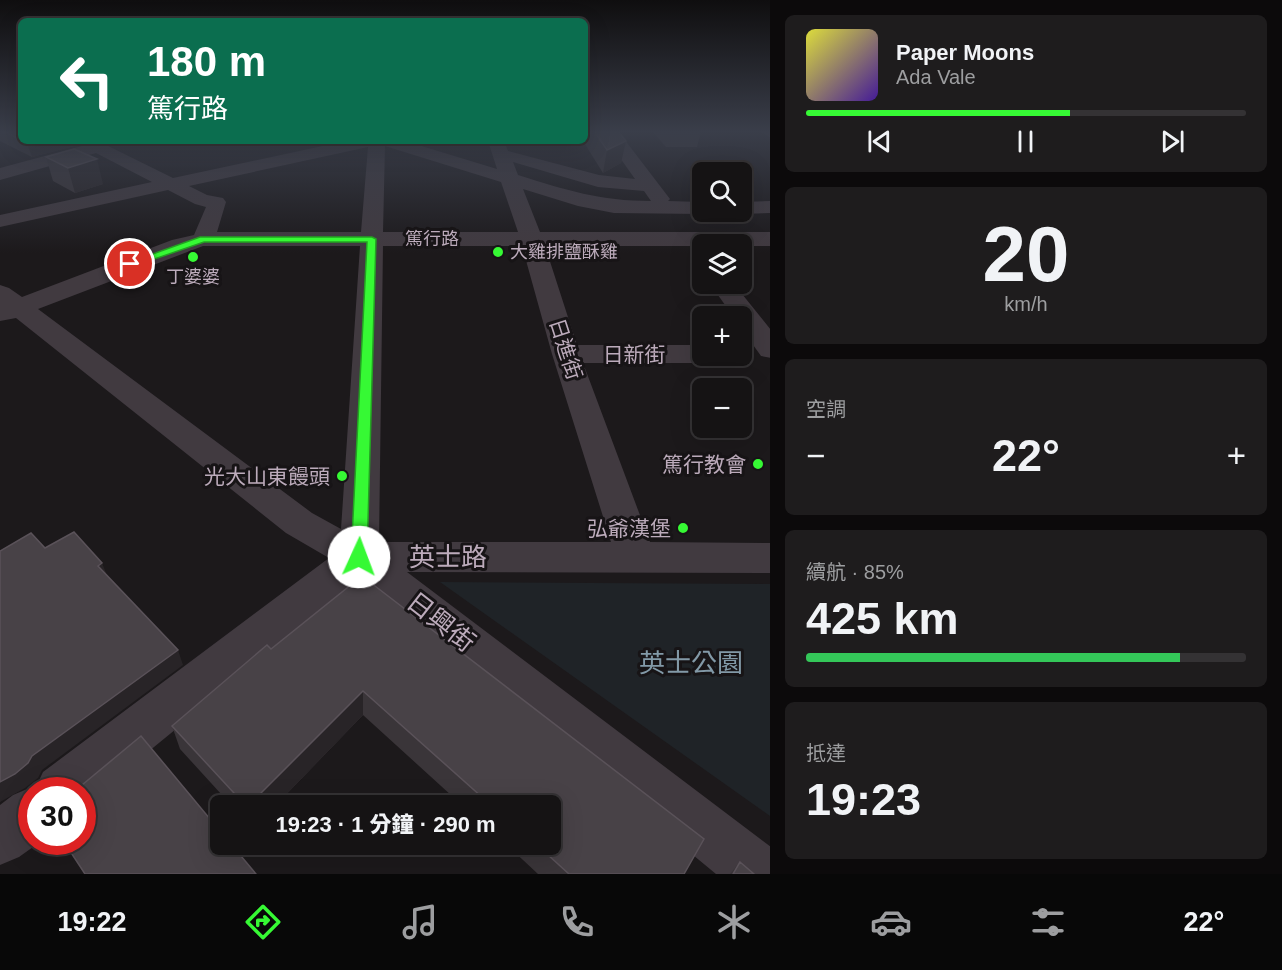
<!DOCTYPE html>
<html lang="zh-TW">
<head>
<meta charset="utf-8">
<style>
	body { margin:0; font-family:Arial,"Noto Sans TC",sans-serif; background:#1e1c1d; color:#f1f3f6; height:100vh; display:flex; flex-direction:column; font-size:22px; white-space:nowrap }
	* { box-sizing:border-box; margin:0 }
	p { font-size:20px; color:#9d9ea0 }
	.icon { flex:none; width:33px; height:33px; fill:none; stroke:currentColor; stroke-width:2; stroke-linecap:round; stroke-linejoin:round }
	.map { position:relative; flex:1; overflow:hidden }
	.panel { display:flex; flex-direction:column; gap:15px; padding:15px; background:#0c0a0b; width:512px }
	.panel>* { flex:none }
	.guide { position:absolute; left:18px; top:18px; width:570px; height:126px; border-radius:9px; box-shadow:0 6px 24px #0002,0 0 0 2px #343234; background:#0b6e4f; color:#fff; overflow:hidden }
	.controls { position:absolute; left:692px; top:162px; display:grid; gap:12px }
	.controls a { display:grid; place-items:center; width:60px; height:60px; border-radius:9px; background:#151314; box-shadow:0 6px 24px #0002,0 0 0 2px #343234; font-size:30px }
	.speed { position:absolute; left:18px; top:777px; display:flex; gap:12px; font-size:30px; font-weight:700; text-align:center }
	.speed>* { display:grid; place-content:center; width:78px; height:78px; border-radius:50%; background:#151314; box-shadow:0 6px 24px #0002,0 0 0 2px #343234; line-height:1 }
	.speed .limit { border:9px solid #d22; background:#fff; color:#111 }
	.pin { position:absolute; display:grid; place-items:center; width:51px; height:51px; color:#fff; margin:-26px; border:3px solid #fff; border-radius:50%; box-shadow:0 2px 6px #0007 }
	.me { position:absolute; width:66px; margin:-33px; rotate:2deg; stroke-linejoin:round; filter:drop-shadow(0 0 4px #0008) }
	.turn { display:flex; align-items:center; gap:21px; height:126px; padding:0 30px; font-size:27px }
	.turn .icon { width:78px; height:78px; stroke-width:2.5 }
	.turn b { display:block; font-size:42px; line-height:51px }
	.big { font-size:45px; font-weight:800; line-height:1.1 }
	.panel .widget { flex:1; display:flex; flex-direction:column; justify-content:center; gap:9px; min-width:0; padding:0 21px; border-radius:9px; background:#1e1c1d }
	.panel .dial { align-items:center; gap:0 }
	.dial b { font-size:78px; line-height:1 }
	.song { display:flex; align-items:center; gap:18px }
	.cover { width:72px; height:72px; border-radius:9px; background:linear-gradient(135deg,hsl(60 70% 55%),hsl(260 70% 35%)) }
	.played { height:6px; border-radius:3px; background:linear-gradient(90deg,#36f934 60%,#343234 60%) }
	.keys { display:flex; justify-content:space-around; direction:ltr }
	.heat { display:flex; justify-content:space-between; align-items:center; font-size:33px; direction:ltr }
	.charge { height:9px; border-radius:4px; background:linear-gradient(90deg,#34c759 85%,#343234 0) }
	.trip { position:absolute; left:210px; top:795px; width:351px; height:60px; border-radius:9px; background:#151314; box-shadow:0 6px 24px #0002,0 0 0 2px #343234; font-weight:800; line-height:60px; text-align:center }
	.tab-bar { display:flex; height:96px; justify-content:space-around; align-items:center; background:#080808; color:#9d9ea0 }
	.tab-bar .icon { width:42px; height:42px }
	.tab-bar .selected { color:#36f934 }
	.tab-bar b { font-size:27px; color:#f1f3f6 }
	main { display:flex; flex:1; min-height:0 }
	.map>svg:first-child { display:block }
</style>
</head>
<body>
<main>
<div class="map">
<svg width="771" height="874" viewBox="0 0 771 874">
	<rect width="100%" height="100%" fill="#1c191b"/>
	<path fill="#1f2327" d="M440,582l330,2v232z"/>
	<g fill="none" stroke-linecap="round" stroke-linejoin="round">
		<path fill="#413a40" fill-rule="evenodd" d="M601,131h17l52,68 -2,2 34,1v10h8l-8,2 -88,-1 -36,-7 -55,-17 17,43h231v14h-226l32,99h125v11h13l-3,4 -10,3h-119l67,179 121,1v30l-364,-1 364,275v27h-55l-357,-295 -277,227v-16h-50v52h8l-21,15 -19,8v-60l13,-10 19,-8 3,2 8,-17 286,-214 -43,-25 -270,-215 -16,3v-36l9,3 13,9 150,-57 22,-5 12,-28 -11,-3 -27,-14 -168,37v-12l152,-33 -56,-29 -96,27v-12l82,-22 -5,-5h21l75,37 173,-37h59l92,28 -9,-28h16l4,10 91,24 36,4zM385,146l116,36 17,50h-135zM368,147l-7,85h-144l9,-30 -3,-4 -16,-3 -18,-9zM513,162l85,25 46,4 7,10c-51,0 -85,-11 -133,-26zM203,246h157l-19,283 -29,-16 -274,-204zM383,246h139l30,108 59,188h-232z
			M760,131h11v7z
			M771,201v12l-30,1 -8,-2h8v-10z
			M710,284h24l37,46v28l-10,-2 -20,-28v-12h-8z"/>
	</g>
	<path fill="#3a3539" d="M0,131h21v10h56l1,4 -46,12 -32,-16z
		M585,131h33l8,10 -5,22 -18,10 -20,-32h2z
		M652,131h49l-4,16h-31z
		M46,157l57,27 -28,9 -22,-12z
		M362,576l322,298h-146l-32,-30h44v-38h-87l-100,-91 -88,91h-43l-52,-57 -8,-23 99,-77z
		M740,862l14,12h-24z"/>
	<path fill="#282427" d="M36,141h41l1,4 -46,12 -5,-14z
		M626,141l-5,22 -18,10 4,-23z
		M97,159l6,25 -28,9 -7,-25z
		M102,563l6,15 -10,-12z
		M178,650l5,15 -141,105 -4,8 -13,10 -25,14v-20l32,-26z
		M363,691v24l-88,91h-27z"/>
	<path fill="#484247" stroke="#5a5259" stroke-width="1.5" d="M3,131h18v9z
		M594,131h24l8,10 -19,9z
		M23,141h13l-9,2z
		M74,149l23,10 -29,9 -22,-11z
		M74,532l28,31 -4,3 80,84 -146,106 -4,7 -13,11 -15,8v-231l31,-18 14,15z
		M362,576l342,263 -20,35h-115l-33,-30h14v-38h-58l-129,-115 -115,115h-2l-74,-80 95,-81 4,4z
		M141,736l79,95v13h11l25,30h-171l-21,-32h18v-52h-6z
		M740,862l14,12h-21z"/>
	<linearGradient id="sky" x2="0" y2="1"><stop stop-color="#0f0e0f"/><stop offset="0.52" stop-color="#3a3e4a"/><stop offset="1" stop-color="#3a3e4a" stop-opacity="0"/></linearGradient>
	<rect width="771" height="253" fill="url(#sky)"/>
	<path fill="#36f934" stroke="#23a222" stroke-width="1.5" d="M200,237h172l4,2 -9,318 -2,5 -6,2 -8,-7 16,-315h-163l-70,24 -9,-2z"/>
	<g fill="#36f934" stroke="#171416" stroke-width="2">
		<circle cx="498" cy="252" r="6"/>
		<circle cx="193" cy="257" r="6"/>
		<circle cx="758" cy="464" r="6"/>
		<circle cx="342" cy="476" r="6"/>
		<circle cx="683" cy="528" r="6"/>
	</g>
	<g text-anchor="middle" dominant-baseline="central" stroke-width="6" stroke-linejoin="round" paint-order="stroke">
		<g font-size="18" fill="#bcabbb" stroke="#171416">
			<text x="432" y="239">篤行路</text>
		</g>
		<g font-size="18" fill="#bcabbb" stroke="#171416" text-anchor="start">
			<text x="510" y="252">大雞排鹽酥雞</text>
			<text x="193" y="277" text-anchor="middle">丁婆婆</text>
		</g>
		<g font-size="21" fill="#bcabbb" stroke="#171416">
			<text transform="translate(566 349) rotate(72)">日進街</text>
			<text x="634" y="354">日新街</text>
		</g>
		<g font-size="21" fill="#bcabbb" stroke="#171416" text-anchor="end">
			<text x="746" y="464">篤行教會</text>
			<text x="330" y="476">光大山東饅頭</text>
			<text x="671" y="528">弘爺漢堡</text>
		</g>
		<g font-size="26" fill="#bcabbb" stroke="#171416">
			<text x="448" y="557">英士路</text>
			<text transform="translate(441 622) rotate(38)">日興街</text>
		</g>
		<g font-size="26" fill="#8299a7" stroke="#171416">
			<text x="691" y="663">英士公園</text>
		</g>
	</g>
</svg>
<div class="controls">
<a><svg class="icon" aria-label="search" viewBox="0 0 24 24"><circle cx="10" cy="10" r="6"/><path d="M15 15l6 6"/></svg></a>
<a><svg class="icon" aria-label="layers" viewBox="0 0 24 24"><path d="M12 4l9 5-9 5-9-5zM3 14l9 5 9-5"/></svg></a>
<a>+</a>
<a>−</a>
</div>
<div class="speed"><div class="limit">30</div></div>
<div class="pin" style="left:130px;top:264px;background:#d93025"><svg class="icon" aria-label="arrive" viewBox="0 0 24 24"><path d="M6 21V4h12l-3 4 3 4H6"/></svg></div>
<svg class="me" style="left:359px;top:557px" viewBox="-20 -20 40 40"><circle r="19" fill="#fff"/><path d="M0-13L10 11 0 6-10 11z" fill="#36f934"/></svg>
<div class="trip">19:23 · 1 分鐘 · 290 m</div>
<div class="guide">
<div class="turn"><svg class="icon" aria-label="left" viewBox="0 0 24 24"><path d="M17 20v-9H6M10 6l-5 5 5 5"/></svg><div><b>180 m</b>篤行路</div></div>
</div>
</div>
<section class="panel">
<div class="widget">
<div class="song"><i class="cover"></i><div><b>Paper Moons</b><p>Ada Vale</p></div></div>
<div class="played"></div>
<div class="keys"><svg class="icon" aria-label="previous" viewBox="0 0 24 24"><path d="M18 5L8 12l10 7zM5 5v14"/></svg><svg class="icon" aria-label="pause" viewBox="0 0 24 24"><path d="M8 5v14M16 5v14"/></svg><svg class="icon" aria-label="next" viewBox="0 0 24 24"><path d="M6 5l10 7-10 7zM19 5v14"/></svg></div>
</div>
<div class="widget dial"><b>20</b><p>km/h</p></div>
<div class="widget"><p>空調</p>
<div class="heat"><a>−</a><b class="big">22°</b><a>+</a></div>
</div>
<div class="widget"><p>續航 · 85%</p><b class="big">425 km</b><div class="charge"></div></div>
<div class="widget"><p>抵達</p><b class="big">19:23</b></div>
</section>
</main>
<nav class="tab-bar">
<b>19:22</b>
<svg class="icon selected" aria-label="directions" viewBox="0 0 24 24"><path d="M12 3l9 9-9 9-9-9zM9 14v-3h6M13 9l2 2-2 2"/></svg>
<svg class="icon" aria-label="music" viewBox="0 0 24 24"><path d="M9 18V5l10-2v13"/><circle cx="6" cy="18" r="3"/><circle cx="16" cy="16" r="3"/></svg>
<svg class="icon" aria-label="phone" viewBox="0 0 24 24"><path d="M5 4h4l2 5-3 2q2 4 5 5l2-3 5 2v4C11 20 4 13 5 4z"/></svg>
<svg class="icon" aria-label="climate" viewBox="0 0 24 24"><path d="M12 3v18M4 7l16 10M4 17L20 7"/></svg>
<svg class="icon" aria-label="car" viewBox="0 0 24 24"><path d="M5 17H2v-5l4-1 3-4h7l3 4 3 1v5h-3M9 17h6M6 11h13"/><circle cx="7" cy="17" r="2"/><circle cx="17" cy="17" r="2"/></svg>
<svg class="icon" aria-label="filters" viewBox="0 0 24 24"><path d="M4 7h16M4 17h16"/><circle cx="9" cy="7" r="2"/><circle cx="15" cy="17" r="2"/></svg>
<b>22°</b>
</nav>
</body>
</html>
